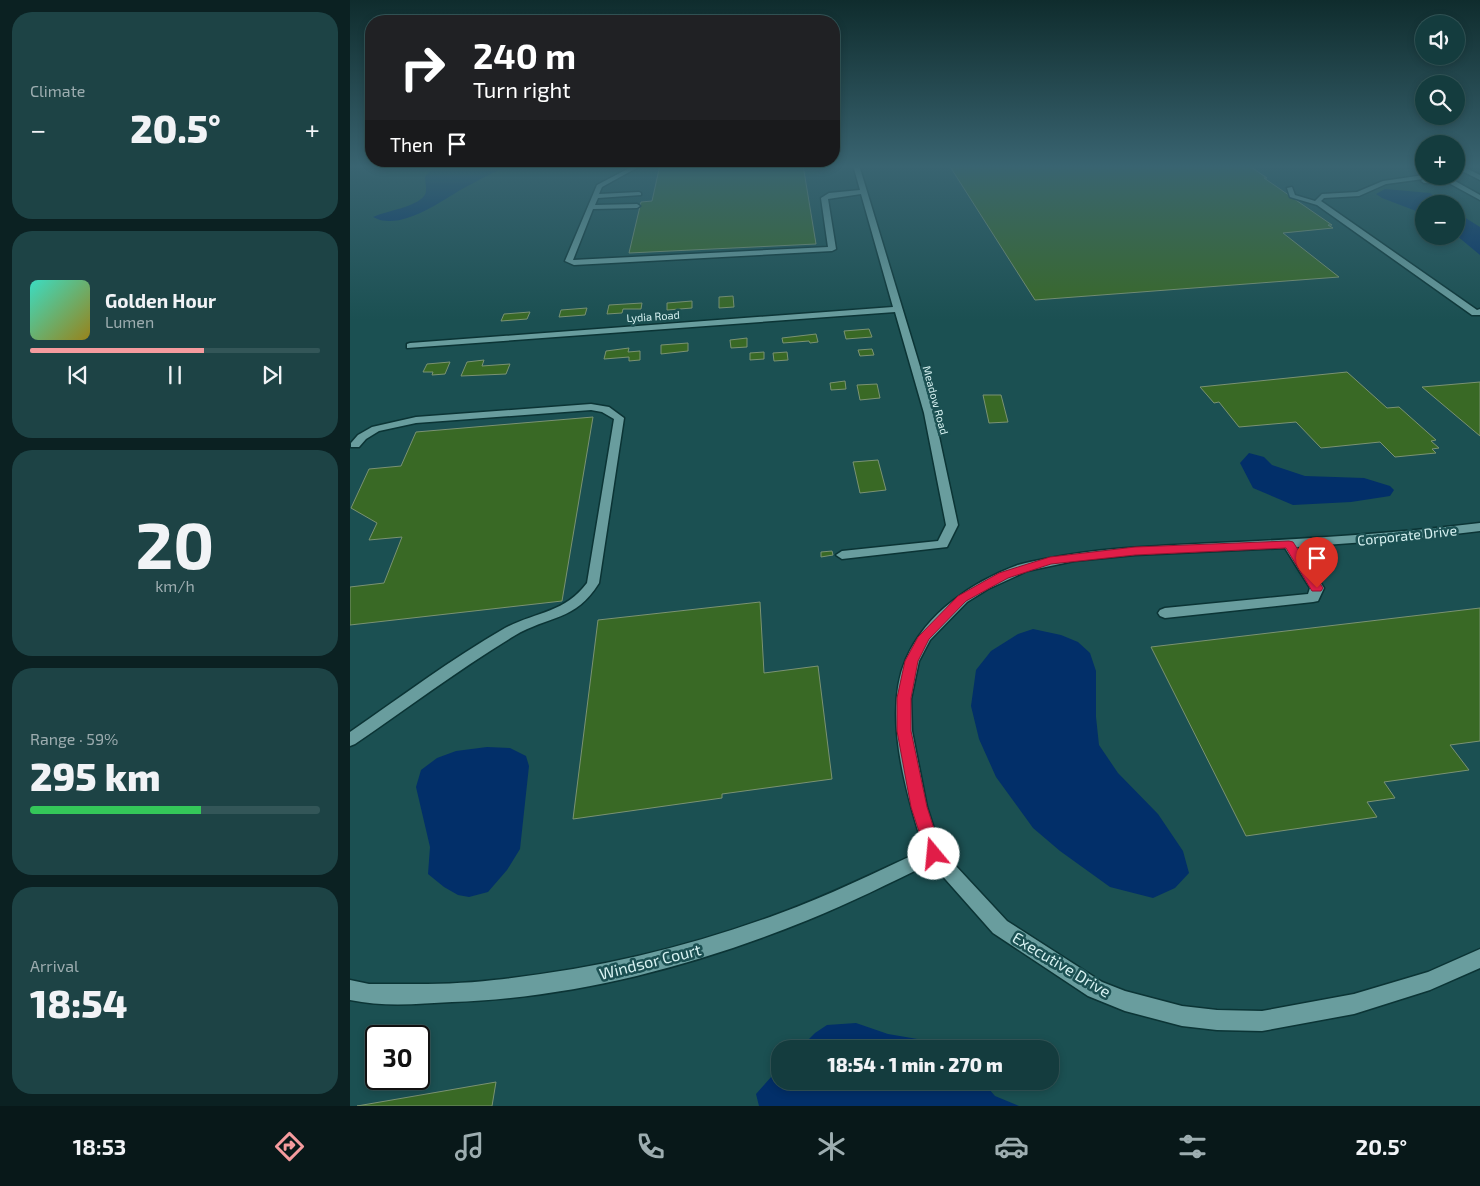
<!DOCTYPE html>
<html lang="en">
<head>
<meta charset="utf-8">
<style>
	body { margin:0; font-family:"Exo 2",sans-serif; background:#1d4345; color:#f1f3f6; height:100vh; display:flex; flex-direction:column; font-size:19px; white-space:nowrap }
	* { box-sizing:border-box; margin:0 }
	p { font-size:16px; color:#9dadb0 }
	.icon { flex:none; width:28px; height:28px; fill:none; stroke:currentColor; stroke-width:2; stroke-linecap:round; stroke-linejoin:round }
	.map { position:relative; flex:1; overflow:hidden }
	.details { display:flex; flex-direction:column; gap:12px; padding:12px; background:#0b2122; width:350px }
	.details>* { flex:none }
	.top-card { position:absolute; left:15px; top:15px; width:475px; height:152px; border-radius:20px; box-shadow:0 2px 8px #0003,0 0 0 1px #335658; background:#202124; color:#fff; overflow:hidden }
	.tools { position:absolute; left:1065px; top:15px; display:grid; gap:10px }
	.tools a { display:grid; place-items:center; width:50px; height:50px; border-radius:50%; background:#143c3e; box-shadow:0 2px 8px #0003,0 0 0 1px #335658; font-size:25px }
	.speed { position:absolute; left:15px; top:1025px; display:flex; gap:10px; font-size:25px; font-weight:700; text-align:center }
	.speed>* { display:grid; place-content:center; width:65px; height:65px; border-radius:50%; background:#143c3e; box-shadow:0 2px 8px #0003,0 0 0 1px #335658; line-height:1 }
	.speed .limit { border:2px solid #111; border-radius:8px; background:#fff; color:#111 }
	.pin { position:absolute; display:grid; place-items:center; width:42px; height:42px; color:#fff; margin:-51px -21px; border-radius:50% 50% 50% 0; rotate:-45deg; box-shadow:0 0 5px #0007 }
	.pin .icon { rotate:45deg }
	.me { position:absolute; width:55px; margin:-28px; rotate:343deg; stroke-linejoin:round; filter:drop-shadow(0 0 4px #0008) }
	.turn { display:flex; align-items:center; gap:18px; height:105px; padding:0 25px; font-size:22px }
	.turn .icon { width:65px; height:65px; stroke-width:2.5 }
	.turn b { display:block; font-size:35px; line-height:42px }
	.then { display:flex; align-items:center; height:48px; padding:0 25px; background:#0003; gap:10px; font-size:19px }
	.big { font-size:38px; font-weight:800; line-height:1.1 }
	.details .card { flex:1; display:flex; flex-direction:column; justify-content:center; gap:8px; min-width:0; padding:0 18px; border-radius:20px; background:#1d4345 }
	.details .dial { align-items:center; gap:0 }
	.dial b { font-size:65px; line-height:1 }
	.song { display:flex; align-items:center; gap:15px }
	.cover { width:60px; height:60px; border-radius:8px; background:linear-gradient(135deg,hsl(170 70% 55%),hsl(50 70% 35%)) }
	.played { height:5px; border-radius:2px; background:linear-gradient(90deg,#f59b9e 60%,#335658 60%) }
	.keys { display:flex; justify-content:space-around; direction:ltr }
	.heat { display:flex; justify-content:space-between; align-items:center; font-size:28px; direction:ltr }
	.charge { height:8px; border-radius:4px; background:linear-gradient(90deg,#34c759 59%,#335658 0) }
	.trip { position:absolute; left:421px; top:1040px; width:288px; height:50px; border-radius:20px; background:#143c3e; box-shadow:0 2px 8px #0003,0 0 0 1px #335658; font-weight:800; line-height:50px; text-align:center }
	.dock { display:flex; height:80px; justify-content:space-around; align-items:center; background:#081819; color:#9dadb0 }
	.dock .icon { width:35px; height:35px }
	.dock .current { color:#f59b9e }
	.dock b { font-size:22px; color:#f1f3f6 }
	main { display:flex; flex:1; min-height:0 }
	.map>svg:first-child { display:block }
</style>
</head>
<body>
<main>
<section class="details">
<div class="card"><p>Climate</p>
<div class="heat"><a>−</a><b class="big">20.5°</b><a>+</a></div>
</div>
<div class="card">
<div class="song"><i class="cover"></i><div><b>Golden Hour</b><p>Lumen</p></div></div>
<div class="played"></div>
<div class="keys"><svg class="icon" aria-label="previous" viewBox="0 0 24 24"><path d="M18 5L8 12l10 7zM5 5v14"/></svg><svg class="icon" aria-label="pause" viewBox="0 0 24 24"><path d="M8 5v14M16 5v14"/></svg><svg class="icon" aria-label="next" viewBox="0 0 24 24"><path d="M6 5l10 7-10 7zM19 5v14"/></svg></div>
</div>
<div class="card dial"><b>20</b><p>km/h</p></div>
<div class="card"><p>Range · 59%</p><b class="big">295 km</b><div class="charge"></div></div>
<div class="card"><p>Arrival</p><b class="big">18:54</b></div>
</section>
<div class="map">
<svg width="1130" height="1106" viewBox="0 0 1130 1106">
	<rect width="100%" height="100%" fill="#1b5052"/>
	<path fill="#022f69" d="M85,165h76c-17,7 -33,15 -49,24 -22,13 -63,43 -89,28 13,-6 43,-10 51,-21 4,-4 1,-14 1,-19z
		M1035,189l45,4 15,11h-21v10l-42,-16 -6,-4z
		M1106,212l24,15v28l-24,-20z
		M899,453l15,4 8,8 33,11 59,2 26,8 4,4 -4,6 -39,6 -58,3 -40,-17 -13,-25z
		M683,629l28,6 17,7 12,11 6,18v46l3,28 19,28 40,41 25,37 6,22 -14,15 -22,10 -43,-11 -50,-36 -27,-23 -37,-51 -17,-38 -8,-33 5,-36 15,-19 27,-17z
		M137,747l23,1 16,8 3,10 -9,83 -13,21 -19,22 -19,5 -11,-2 -14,-8 -16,-13 2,-27 -14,-60 5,-17 16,-12 19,-7z
		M506,1023l32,11 41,7 13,8h-143l16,-16 12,-8z
		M430,1067v14h202l13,15 24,10h-260l-3,-12z"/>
	<path fill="#396925" stroke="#7a9272" d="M310,165h143l13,79 -187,9 12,-51 11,-1z
		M599,165h299l19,13h-3l68,47h-4l5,3 -50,5 56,44 -304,23z
		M383,296l1,11 -15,1v-11z
		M342,301v7l-25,2v-7z
		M292,303l-1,6h-18l-1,4 -15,1 2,-9z
		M237,308l-2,7 -26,2 2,-7z
		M180,312l-3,7 -26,2 3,-7z
		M519,329l3,8 -26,2 -2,-8z
		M466,334l2,8 -8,1 -1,-2 -26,2 -1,-5z
		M397,338v9l-16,1 -1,-8z
		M338,343v8l-27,3v-9z
		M279,348l-1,4 12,-1v9l-11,1v-4l-25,2 2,-8z
		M522,349l2,6 -14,1 -2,-6z
		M414,352v7l-14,1v-7z
		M437,352l1,8 -14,1 -1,-8z
		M134,360l-2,6 28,-2 -4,10 -45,2 6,-14z
		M100,362l-5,12 -13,1 1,-3h-10l4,-8z
		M997,372l40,36 12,-1 37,33 -5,1 8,7 -7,1 4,4 -41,4 -15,-15 -59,6 -25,-26 -57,5 -20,-25 -5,1 -14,-16z
		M495,381l1,8 -15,1 -1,-7z
		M1130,382v54l-58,-49z
		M527,384l3,14 -20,2 -3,-15z
		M633,395h18l7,27 -19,1z
		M243,417l-31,184 -212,24v-38l34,-4 18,-46 -33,3 8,-17 -26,-15 18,-39 32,-3 15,-34z
		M528,460l8,30 -26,3 -7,-31z
		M482,551l1,4 -12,2v-5z
		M410,602l4,71 54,-7 14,113 -110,15v4l-149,21 25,-199z
		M1130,608v133l-30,4 19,25 -85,12 11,16 -28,4 10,15 -131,19 -95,-189z
		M146,1082l-4,24h-135z"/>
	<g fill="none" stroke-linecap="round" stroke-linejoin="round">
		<defs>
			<path id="minor" d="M285,165h7l-40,22 -3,7 40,-2 2,1v2l-43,3 -3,7 42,-1 3,2 -3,2 -44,1 -20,51 255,-13 -7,-49 8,-5 31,-3 -7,-25h6l75,248 24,112 -11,22 -105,12 -6,-4 6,-4 96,-10 8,-16 -22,-112 -29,-101 -488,36v-4l3,-1 483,-36 -32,-113 -33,5 8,50 -4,2 -258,14 -9,-4 32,-76z
				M1069,165h5v3z
				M1106,165h4l20,10v5l-24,-12z
				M1074,175l13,1 -12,3 21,-3 34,19v5l-33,-18 -23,1 -3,-2 2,-2 -37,5 -27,12 -35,2 -3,3 156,109 3,-1v6h-8l-155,-110 -27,-8 -3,-9 5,-1 3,8 20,6 7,-7 35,-2 26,-11z
				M241,404l18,3 15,11 -25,165c-24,39 -50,32 -85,53 -55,33 -106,72 -159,108l-5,2v-14c51,-35 101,-73 155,-104 30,-16 60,-15 82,-45l27,-164 -12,-7 -11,-2 -175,13 -37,8 -13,8 -7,8h-8v-4l7,-8 14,-8 44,-10z
				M1130,523v8l-59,7 -124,9 27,41 -6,13 -5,1 -148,16 -5,-2 -2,-3 2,-3 5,-2 143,-14 2,-6 -25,-40 -150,7 -61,6 -47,10 -39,18 -21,13 -37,38 -11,21 -8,38 1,32 15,76 14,43 66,71 95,61 23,9 57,15 35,4 45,1 92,-17 74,-22 52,-23v19l-50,22 -76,24 -92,17 -45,-1 -35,-4 -57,-15 -37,-15 -95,-63 -62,-70c-41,20 -81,40 -123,57 -113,46 -235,78 -356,82 -34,2 -69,5 -102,-2v-20l19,4c42,0 84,1 125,-4 97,-10 193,-32 284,-66 50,-18 98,-42 146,-64 -17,-54 -42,-136 -18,-191 20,-46 66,-77 112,-94 10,-3 21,-5 32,-7 54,-11 111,-12 166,-15 88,-4 176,-9 264,-20z"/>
		</defs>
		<use href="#minor" stroke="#0b3435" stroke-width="3"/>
		<use href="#minor" fill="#699d9e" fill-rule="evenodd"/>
	</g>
	<linearGradient id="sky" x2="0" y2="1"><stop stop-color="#0f2c2d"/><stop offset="0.52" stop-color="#396471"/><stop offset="1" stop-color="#396471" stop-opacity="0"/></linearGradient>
	<rect width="1130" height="320" fill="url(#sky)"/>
	<path fill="#e11d48" stroke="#92132f" d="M939,541l4,1 30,46 -2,3h-9l-26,-43 -151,7 -84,9 -43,14 -42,23 -37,38 -11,22 -7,37v33l16,76 15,47 -3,5 -5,2 -6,-2 -17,-52 -14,-76v-33l8,-37 13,-24 40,-41 41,-23 51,-16 85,-10z"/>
	<g text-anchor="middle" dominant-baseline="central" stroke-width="5" stroke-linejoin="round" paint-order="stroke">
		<g font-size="11" fill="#d7f2f2" stroke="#1b5052">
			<text transform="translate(303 316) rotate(-4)">Lydia Road</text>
			<text transform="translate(586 400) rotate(75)">Meadow Road</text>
		</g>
		<g font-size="14" fill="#d7f2f2" stroke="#1b5052">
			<text transform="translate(1057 535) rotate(-6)">Corporate Drive</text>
		</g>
		<g font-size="16" fill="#d7f2f2" stroke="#1b5052">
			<text transform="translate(300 961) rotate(-14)">Windsor Court</text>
			<text transform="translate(712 964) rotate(31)">Executive Drive</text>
		</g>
	</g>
</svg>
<div class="tools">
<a><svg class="icon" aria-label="sound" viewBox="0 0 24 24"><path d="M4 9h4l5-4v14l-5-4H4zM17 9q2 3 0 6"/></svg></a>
<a><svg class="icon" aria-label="search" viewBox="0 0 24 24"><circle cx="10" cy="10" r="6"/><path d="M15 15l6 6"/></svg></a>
<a>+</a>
<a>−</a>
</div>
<div class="speed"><div class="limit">30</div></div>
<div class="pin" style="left:967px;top:588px;background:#d93025"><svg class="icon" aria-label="arrive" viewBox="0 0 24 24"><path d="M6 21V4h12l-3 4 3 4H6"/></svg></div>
<svg class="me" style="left:584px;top:854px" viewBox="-20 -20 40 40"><circle r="19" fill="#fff"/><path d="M0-13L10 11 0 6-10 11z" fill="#e11d48"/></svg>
<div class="trip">18:54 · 1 min · 270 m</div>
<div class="top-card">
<div class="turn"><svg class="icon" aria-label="right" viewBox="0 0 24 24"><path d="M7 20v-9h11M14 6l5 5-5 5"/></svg><div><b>240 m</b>Turn right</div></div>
<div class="then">Then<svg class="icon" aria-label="arrive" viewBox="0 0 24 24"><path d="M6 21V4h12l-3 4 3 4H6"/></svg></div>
</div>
</div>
</main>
<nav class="dock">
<b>18:53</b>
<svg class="icon current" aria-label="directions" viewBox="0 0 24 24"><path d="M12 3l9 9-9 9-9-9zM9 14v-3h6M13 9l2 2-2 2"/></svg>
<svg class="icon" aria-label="music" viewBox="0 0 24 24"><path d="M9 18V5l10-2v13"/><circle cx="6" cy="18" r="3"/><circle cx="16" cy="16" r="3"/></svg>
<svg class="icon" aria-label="phone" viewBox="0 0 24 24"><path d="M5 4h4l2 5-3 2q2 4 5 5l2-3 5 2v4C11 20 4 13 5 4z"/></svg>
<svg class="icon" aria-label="climate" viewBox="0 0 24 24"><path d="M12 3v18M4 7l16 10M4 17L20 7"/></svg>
<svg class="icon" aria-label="car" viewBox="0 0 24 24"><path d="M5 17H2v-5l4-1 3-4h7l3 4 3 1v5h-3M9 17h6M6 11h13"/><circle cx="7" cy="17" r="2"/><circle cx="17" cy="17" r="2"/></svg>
<svg class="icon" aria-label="filters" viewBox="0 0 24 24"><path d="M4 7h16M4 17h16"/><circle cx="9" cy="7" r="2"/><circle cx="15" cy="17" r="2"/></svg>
<b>20.5°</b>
</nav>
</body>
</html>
